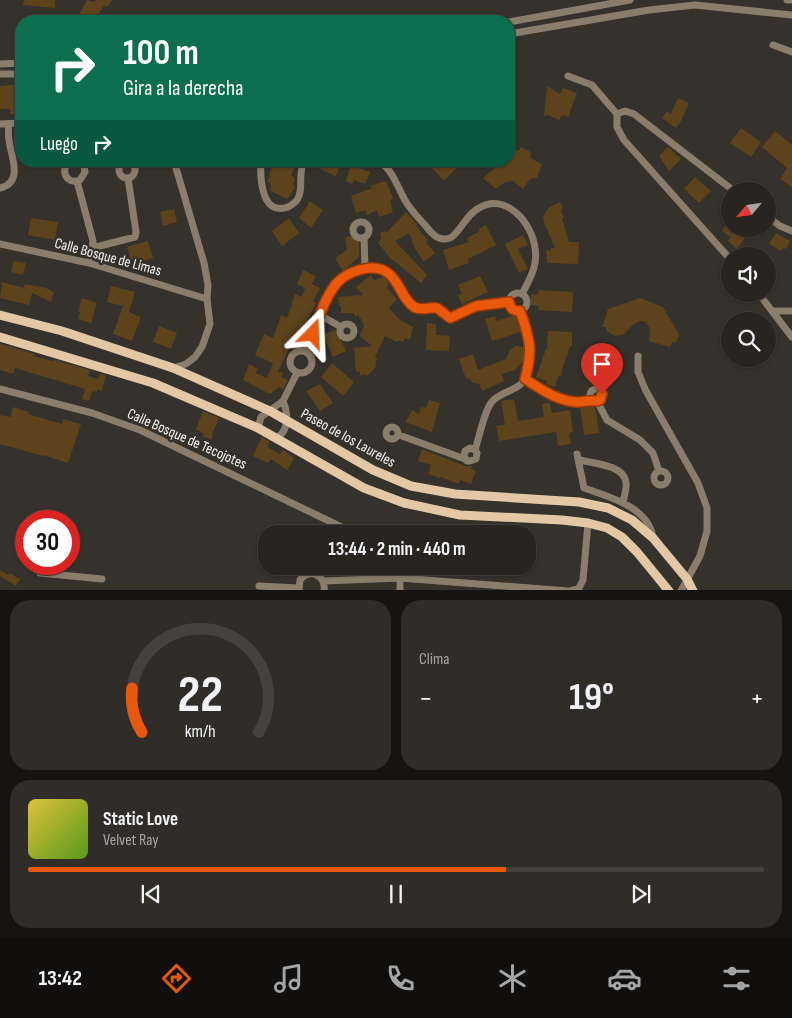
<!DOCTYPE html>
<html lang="es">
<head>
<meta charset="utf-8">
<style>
	body { margin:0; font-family:"Sofia Sans Condensed",sans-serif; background:#302d29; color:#f1f3f6; height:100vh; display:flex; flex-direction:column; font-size:19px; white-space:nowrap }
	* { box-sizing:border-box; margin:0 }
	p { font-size:16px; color:#a5a5a5 }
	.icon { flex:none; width:28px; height:28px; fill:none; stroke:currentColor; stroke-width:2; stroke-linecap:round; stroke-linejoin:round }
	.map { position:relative; height:590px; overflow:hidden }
	.drawer { display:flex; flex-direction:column; gap:10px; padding:10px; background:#161412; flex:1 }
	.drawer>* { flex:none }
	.hud { position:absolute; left:15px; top:15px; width:500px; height:152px; border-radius:20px; box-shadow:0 1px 4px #0004,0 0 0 1px #44423e; background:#0b6e4f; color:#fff; overflow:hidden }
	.needle { width:32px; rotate:241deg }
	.tools { position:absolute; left:721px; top:182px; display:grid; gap:10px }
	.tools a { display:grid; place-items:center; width:55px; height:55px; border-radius:50%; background:#282520; box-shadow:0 1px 4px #0004,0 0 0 1px #44423e; font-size:25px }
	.speed { position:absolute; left:15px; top:510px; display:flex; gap:10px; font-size:25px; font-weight:700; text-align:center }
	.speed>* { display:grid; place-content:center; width:65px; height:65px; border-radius:50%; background:#282520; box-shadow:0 1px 4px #0004,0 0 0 1px #44423e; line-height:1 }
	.speed .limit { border:8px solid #d22; background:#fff; color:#111 }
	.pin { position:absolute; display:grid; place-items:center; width:42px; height:42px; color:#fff; margin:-51px -21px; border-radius:50% 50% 50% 0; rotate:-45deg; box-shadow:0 0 5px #0007 }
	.pin .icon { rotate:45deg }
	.me { position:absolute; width:55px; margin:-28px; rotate:21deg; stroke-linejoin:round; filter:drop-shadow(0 0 4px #0008) }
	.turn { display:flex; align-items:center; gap:18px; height:105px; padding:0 25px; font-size:22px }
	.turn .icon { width:65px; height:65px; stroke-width:2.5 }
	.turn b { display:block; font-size:35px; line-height:42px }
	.then { display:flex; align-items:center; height:48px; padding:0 25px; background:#0003; gap:10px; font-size:19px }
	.big { font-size:38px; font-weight:700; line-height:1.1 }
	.drawer .tile { flex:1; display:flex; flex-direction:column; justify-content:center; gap:8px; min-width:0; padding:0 18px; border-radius:20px; background:#302d29 }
	.drawer .dial { align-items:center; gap:0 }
	.dial svg { height:130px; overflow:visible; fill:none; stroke:#44423e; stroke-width:7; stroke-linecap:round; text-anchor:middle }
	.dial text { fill:#f1f3f6; stroke:none }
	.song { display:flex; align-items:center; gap:15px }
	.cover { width:60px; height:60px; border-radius:8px; background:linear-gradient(135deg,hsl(50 70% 55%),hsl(90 70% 35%)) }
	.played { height:5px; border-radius:2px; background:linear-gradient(90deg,#ea580c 65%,#44423e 65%) }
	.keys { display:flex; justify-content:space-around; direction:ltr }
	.heat { display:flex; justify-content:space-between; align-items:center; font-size:28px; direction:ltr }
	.drawer .tiles { flex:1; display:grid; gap:10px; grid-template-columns:1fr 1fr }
	.tile:last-child { grid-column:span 2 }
	.trip { position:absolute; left:258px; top:525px; width:278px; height:50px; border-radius:20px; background:#282520; box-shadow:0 1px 4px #0004,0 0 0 1px #44423e; font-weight:700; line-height:50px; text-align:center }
	.menu { display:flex; height:80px; justify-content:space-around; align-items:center; background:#100f0d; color:#a5a5a5 }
	.menu .icon { width:35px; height:35px }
	.menu .selected { color:#ea580c }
	.menu b { font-size:22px; color:#f1f3f6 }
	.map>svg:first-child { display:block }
</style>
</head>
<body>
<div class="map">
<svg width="792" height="591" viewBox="0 0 792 591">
	<rect width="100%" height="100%" fill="#35312b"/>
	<path fill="#5d431c" d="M24,0h31v8l-32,-3z
		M87,0l7,2 2,-2h16l-5,7 -3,-2 -9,16h-20z
		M21,84v30h-11v-5h-10v-23z
		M547,86l13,8 3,-6 14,5 -9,24 -6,-2 -3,5 -11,-5 -4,1z
		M678,98l11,5 -8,18 -5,7 -14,-10 5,-7 4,3z
		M741,128l20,14 -10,15 -21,-14z
		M775,131l17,14v42l-12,-8 7,-11 -25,-21z
		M509,147l10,4 2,-4 10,5 -1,6 12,6 -5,14 -7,1 -7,10 -10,-8 -8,1 -9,7 -13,-11 20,-17h6z
		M668,147l13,12 -12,12 -10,-15z
		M274,161h24l-7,14 4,4 -2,5 2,3 -7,12 -18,-8 1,-5 -1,-3 -3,-1z
		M322,161h20l-6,15 -15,-6 -1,-2z
		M410,161h53l-19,20 -12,-13 -22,-2z
		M351,165l19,7 -5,12 -11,-4 -2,4 -6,-3z
		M695,177l16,14 -12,12 -15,-14z
		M386,181l7,17 -3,3 3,11 -14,5 -2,-7 -10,5 -2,-5 -9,3 -5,-17 22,-8 -4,-2z
		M310,201l13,9 -12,18 -12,-10z
		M560,202l3,7 -2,1 3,8 -2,1 7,23h10l-1,22 -31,-1 -1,-13 5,1v-3h4l-10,-23 -2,-8 5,-9z
		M174,209l3,13 -14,4 -3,-14z
		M406,212l11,12 -1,2 12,14 -2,2 9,11 -11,9 -9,-13 -6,-16 -14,8 32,34 -6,8 -28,-23v1l-15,-18 4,-5 -2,-2 1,-4 4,-1 2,1z
		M31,218l27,4 -3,18 -27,-5z
		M289,218l10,15 -17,13 -10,-15z
		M730,218v11h21l-14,20 -9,-8 3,-4 -9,-6z
		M486,225l10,20 -28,14 1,4 -20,7 -6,-20 26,-8 -2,-4 13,-7 -2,-2z
		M776,233l14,8 -4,8 -3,-1 -2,3 -12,-7z
		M359,235v22l-16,14 -8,-13 12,-8 -2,-13z
		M523,235l5,10 -10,4 10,20 -9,4 -14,-29z
		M148,241l5,17 -21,6 -5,-17z
		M14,261l12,2 -3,12 -12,-3z
		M303,270l13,6 -4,8 8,4 -7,14 3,1 -15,31 -5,-1 -18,39 5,1 -2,4 7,3 -5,9 -4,-2 -9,7 -27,-14 6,-16 9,5 -3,4 12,5 6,-15 -18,-8 9,-21 9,4 8,-23 6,3 8,-24 7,3 3,-9 -8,-4z
		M371,275l3,5 10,-3 5,7 -3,3 11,12 -8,9 11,12 13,7 -3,13 -5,-2 -2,4 -3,-2 -3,2 -12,-6 -10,21 2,2 -2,6 1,2 -9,9 -2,-2 -4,2 -2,-5 -3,1 -2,-24 18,-2 -12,-10 4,-11 -6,-11 -2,3 -3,-4h-12v-7h-2l-1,-9 25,-2 -7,-8z
		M480,276l8,16 -26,12 -4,-9 4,-1 -4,-9z
		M2,282l22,6 1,-4 21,4 8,4 -3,10 -19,-9 -3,12 -29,-7z
		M111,286l24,6 -6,20 12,5 -9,24 -19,-7 10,-28 -16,-4z
		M539,290l34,2 -1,20 -34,-2 1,-4 -8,-1v-11l7,1z
		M82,298l15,5 -6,20 -13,-4 2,-7 -2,-1z
		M640,298l23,9 16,28 -3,8 -3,-2 -3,6 -21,-6 1,-12 -4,-7 -5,-1 -7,3 -11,11 -8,1 -8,-5 -1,-4h-4l6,-18z
		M516,315l5,17 -29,9 -7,-22 10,-3 1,5z
		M427,323l9,1v11l14,1 -1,15 -23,-1z
		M159,326l18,7 -6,16 -18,-7z
		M336,330l10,21 -13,6 -10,-23z
		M548,331l24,1v14h-2l-8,23h1l-2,7 -2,-1 -4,12 -9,-3 1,-3 -11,-4 10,-28h1z
		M0,344l35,10 -1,2 19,5 1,-1 36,10 -2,6 10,3 2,-5 6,1 -4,16 -5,-2v3l-5,-1 -3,10 -7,-2 3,-10 -70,-21 -2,6 -13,-4z
		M515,346l9,1v14l-9,9 -13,4 2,7 -22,10 -3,-7 -6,-1 -5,-5 -2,1 -7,-20 14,-5 5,16 28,-11 4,-9z
		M332,363l22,19 -11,14 -22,-19z
		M320,384l13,19 -13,8 -14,-20z
		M514,399l4,22 26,-4 -2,-13 8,-1 2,10 18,-3 3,22 -4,1 2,11 -13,2 -2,-14 -57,9 -3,-15 9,-1 -4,-24z
		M429,400l11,3 -8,29 -26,-10 6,-12 7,4 2,-7 5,1z
		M593,405l3,6 3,22 -15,2 -4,-29z
		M13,407l16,5 -1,2 34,10 1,-5 18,5 -13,39 -25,-8v1l-43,-12v-29l10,2z
		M203,411l16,7 -7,16 1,1 -2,5 -8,-4 1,-2 -8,-5z
		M262,437l8,5 -3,5 13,7 3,-4 11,8 -7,12 -16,-11 -3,4 -15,-7z
		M422,449l43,17h7l-1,3 5,2 -5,13 -11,-4 -1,4 -18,-7 -1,1 -12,-4 3,-9 -13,-4z
		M0,570l8,5 2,-2 10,6 -4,7 -16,-10z"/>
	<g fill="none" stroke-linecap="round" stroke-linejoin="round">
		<path stroke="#8a7d6c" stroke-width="7" d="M787,0h5
			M509,22l121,-22
			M509,34l140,-24 46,-5 97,10
			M773,45l19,7
			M0,64l21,-1
			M0,74h21
			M568,76l24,9 25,29
			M617,114v13l7,13 106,119
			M617,114l8,-3 9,3 100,77
			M0,124l21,-1
			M72,161l-7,6c-2,11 6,17 15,13l5,-8 -1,-6 -7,-5
			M261,161c-1,16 0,56 27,46 4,-2 9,-5 11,-11 4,-10 -1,-23 5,-35
			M378,161c16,8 20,30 30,44 5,7 11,14 17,20 4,5 8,11 14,13 5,2 11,1 14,-2 10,-9 14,-22 26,-28 27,-16 53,15 56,40 3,18 -5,30 -13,46
			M119 170a8 8 0 1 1 16 0a8 8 0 1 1-16 0Z
			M77,181l16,60 -4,22
			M0,188c24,-6 11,-31 9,-48 -1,-5 0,-11 -1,-16
			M768,217l12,9 12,5
			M353 230a8 8 0 1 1 16 0a8 8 0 1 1-16 0Z
			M364,237l1,31
			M0,244l89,19 118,36
			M92,248l43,-11 1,-5 -8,-54
			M509 302a9 9 0 1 1 18 0a9 9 0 1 1-18 0Z
			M759,294l33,43
			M772,311h20
			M320,315l21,12
			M340 331a7 7 0 1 1 14 0a7 7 0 1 1-14 0Z
			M290 362a11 11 0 1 1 22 0a11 11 0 1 1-22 0Z
			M306,352l14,-37 16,-32 29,-15 11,-1 11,5 8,7 18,27 6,3 18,-1 13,10 26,-12 33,-4
			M638,356v16l8,19 52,92 9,25v23l-7,25 -19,35
			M173,368l13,-4 9,-7 7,-10 8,-23 -3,-25 1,-14 -4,-22 -28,-95
			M525,379c23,14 37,25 66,20
			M590 395a6 6 0 1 1 12 0a6 6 0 1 1-12 0Z
			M0,389l92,24 48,17 216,104
			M283,401l14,-28
			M597,401l10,19 33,20 13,13 6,18
			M386 433a6 6 0 1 1 12 0a6 6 0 1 1-12 0Z
			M258,428l3,-11 22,-16c5,12 7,30 -7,37
			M399,435l66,24
			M475,450l-5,-2 -5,3 -1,5 3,5h3l6,-2 1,-6 -2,-3c4,-12 9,-38 16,-47 5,-8 18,-11 26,-16 23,-15 10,-56 3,-76
			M577,454l7,34c25,9 65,19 69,50
			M579,460c14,3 46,5 47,23 1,6 -2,13 -3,20
			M654 478a7 7 0 1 1 14 0a7 7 0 1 1-14 0Z
			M39,564l1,9 62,6
			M323,581l77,-3 168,13
			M259,586l39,2
			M299,591l1,-11c10,-12 26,-5 24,11
			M400,591v-13
			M570,591l9,-3 4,-8 5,-57"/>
		<path stroke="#e3c8a5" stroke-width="9" d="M0,315l62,16 111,37 97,43 103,59 38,16 44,8 124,8 29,6 24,12 21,18 34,41 6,12
			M0,337l153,46 105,45 106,60 40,15 56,12 102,5 26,3 19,5 15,9 15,15 32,39"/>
	</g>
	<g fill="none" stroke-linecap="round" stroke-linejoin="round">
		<defs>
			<path id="route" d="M313,334c6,-17 12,-36 23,-50 11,-13 38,-22 52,-11 12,9 14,26 26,34 7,4 15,0 23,1l13,10 26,-12 33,-4c2,7 4,9 11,9 10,27 13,40 5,68 16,10 32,22 52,23 8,0 11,-2 20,-1l3,-1 2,-6"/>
		</defs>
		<use href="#route" stroke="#983908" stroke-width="12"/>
		<use href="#route" stroke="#ea580c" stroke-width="9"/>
	</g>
	<g text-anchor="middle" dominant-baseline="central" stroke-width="5" stroke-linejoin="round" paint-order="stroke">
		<g font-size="15" fill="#f7f4f1" stroke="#35312b">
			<text transform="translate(108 257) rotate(15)">Calle Bosque de Limas</text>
			<text transform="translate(348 438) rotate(29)">Paseo de los Laureles</text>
			<text transform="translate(187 439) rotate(24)">Calle Bosque de Tecojotes</text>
		</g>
	</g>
</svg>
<div class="tools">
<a><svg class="needle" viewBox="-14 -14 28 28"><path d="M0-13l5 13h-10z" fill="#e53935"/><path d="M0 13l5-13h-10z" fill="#a5a5a5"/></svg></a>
<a><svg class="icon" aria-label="sound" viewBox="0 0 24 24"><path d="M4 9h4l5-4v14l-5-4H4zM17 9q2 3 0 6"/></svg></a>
<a><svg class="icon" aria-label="search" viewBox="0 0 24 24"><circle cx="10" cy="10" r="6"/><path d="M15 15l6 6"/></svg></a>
</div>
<div class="speed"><div class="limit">30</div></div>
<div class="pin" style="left:602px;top:394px;background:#d93025"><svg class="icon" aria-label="arrive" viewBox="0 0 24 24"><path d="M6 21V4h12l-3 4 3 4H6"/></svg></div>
<svg class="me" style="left:313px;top:334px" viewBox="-20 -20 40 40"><path d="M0-17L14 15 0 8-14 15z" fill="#ea580c" stroke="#fff" stroke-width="4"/></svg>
<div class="trip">13:44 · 2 min · 440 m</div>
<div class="hud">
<div class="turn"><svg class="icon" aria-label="right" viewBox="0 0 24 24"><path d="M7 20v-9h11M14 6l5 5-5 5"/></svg><div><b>100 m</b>Gira a la derecha</div></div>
<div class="then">Luego<svg class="icon" aria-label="right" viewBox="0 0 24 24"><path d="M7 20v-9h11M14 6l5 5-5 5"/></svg></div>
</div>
</div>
<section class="drawer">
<div class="tiles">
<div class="tile dial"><svg viewBox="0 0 100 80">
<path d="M14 69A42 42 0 1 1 86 69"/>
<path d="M14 69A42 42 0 0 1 8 42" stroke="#ea580c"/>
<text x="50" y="56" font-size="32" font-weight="700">22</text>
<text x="50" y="72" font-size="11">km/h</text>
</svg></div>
<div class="tile"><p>Clima</p>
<div class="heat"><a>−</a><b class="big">19°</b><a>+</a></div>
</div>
<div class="tile">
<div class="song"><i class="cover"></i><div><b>Static Love</b><p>Velvet Ray</p></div></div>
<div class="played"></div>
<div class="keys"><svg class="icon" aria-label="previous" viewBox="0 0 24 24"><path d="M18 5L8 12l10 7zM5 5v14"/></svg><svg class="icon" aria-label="pause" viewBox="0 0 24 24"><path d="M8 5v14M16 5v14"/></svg><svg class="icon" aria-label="next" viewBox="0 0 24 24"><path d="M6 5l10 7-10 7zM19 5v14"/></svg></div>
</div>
</div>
</section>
<nav class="menu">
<b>13:42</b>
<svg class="icon selected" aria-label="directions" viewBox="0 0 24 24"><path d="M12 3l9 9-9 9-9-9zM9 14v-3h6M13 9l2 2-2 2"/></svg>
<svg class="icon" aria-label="music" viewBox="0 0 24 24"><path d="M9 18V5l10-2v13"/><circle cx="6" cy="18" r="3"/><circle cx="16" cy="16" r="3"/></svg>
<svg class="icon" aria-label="phone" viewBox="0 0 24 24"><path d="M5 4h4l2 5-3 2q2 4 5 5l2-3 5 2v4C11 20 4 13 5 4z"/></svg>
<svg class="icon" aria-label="climate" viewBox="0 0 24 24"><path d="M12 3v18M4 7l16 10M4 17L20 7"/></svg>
<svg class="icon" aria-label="car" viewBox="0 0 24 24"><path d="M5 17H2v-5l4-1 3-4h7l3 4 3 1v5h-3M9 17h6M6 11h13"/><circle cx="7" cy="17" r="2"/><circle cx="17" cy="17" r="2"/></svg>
<svg class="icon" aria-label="filters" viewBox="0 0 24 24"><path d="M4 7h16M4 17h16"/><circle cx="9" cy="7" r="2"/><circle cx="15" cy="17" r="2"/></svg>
</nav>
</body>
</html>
